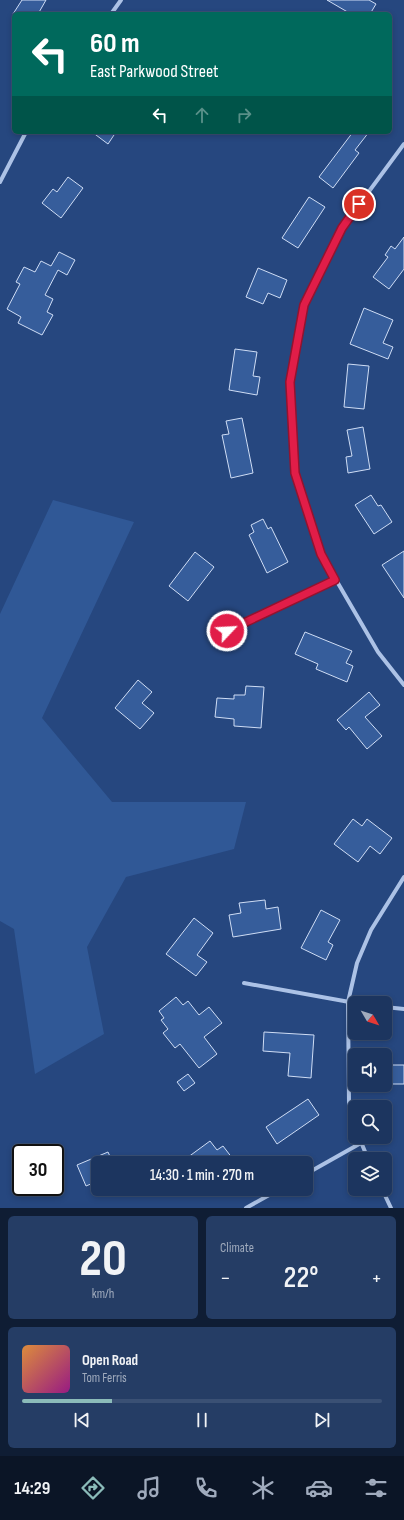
<!DOCTYPE html>
<html lang="en">
<head>
<meta charset="utf-8">
<style>
	body { margin:0; font-family:"Sofia Sans Condensed",sans-serif; background:#253d65; color:#f1f3f6; height:100vh; display:flex; flex-direction:column; font-size:15px; white-space:nowrap }
	* { box-sizing:border-box; margin:0 }
	p { font-size:13px; color:#a0abbd }
	.icon { flex:none; width:22px; height:22px; fill:none; stroke:currentColor; stroke-width:2; stroke-linecap:round; stroke-linejoin:round }
	.map { position:relative; height:1208px; overflow:hidden }
	.sheet { display:flex; flex-direction:column; gap:8px; padding:8px; background:#0f1d34; flex:1 }
	.sheet>* { flex:none }
	.guide { position:absolute; left:12px; top:12px; width:380px; height:122px; border-radius:6px; box-shadow:0 2px 6px #0003,0 0 0 1px #3a5074; background:#00695c; color:#fff; overflow:hidden }
	.needle { width:26px; rotate:129deg }
	.controls { position:absolute; left:348px; top:996px; display:grid; gap:8px }
	.controls a { display:grid; place-items:center; width:44px; height:44px; border-radius:6px; background:#1c355f; box-shadow:0 2px 6px #0003,0 0 0 1px #3a5074; font-size:20px }
	.speed { position:absolute; left:12px; top:1144px; display:flex; gap:8px; font-size:20px; font-weight:700; text-align:center }
	.speed>* { display:grid; place-content:center; width:52px; height:52px; border-radius:50%; background:#1c355f; box-shadow:0 2px 6px #0003,0 0 0 1px #3a5074; line-height:1 }
	.speed .limit { border:2px solid #111; border-radius:6px; background:#fff; color:#111 }
	.pin { position:absolute; display:grid; place-items:center; width:34px; height:34px; color:#fff; margin:-17px; border:2px solid #fff; border-radius:50%; box-shadow:0 1px 4px #0007 }
	.me { position:absolute; width:44px; margin:-22px; rotate:65deg; stroke-linejoin:round; filter:drop-shadow(0 0 3px #0008) }
	.turn { display:flex; align-items:center; gap:14px; height:84px; padding:0 12px; font-size:18px }
	.turn .icon { width:52px; height:52px; stroke-width:2.5 }
	.turn b { display:block; font-size:28px; line-height:34px }
	.lanes { display:flex; align-items:center; height:38px; padding:0 12px; background:#0003; justify-content:center; gap:20px; direction:ltr }
	.lanes .off { opacity:.35 }
	.big { font-size:30px; font-weight:600; line-height:1.1 }
	.sheet .tile { flex:1; display:flex; flex-direction:column; justify-content:center; gap:6px; min-width:0; padding:0 14px; border-radius:6px; background:#253d65 }
	.sheet .dial { align-items:center; gap:0 }
	.dial b { font-size:52px; line-height:1 }
	.song { display:flex; align-items:center; gap:12px }
	.cover { width:48px; height:48px; border-radius:6px; background:linear-gradient(135deg,hsl(30 70% 55%),hsl(310 70% 35%)) }
	.played { height:4px; border-radius:2px; background:linear-gradient(90deg,#8bbbb9 25%,#3a5074 25%) }
	.keys { display:flex; justify-content:space-around; direction:ltr }
	.heat { display:flex; justify-content:space-between; align-items:center; font-size:22px; direction:ltr }
	.sheet .tiles { flex:1; display:grid; gap:8px; grid-template-columns:1fr 1fr }
	.tile:last-child { grid-column:span 2 }
	.trip { position:absolute; left:91px; top:1156px; width:222px; height:40px; border-radius:6px; background:#1c355f; box-shadow:0 2px 6px #0003,0 0 0 1px #3a5074; font-weight:600; line-height:40px; text-align:center }
	.menu { display:flex; height:64px; justify-content:space-around; align-items:center; background:#0b1526; color:#a0abbd }
	.menu .icon { width:28px; height:28px }
	.menu .on { color:#8bbbb9 }
	.menu b { font-size:18px; color:#f1f3f6 }
	.map>svg:first-child { display:block }
</style>
</head>
<body>
<div class="map">
<svg width="404" height="1208" viewBox="0 0 404 1208">
	<rect width="100%" height="100%" fill="#26477f"/>
	<path fill="#305896" d="M53,500l81,22 -92,196 70,84h134l-12,47 -108,28 -39,70 17,87 -69,40 -21,-145 -14,-8v-307z"/>
	<path fill="#365d9b" stroke="#cfddf5" d="M22,0h24l-8,14h-25z
		M327,0h42l7,4 -6,10h-19z
		M92,132h24l-8,12z
		M353,132h16l-14,18 4,3 -26,35 -14,-11z
		M68,177l15,11 -22,30 -19,-15 11,-14 4,3z
		M309,197l16,10 -27,41 -16,-10z
		M404,237v32l-15,20 -16,-12 15,-20 -3,-2 6,-9 4,3z
		M59,252l16,8 -8,15 -9,-5 -13,25 8,4 -6,13 6,3 -11,20 -24,-12 3,-6 -14,-8 13,-25 -4,-2 8,-15 11,5 6,-11 10,5z
		M258,268l29,12 -7,18 -12,-5 -5,11 -17,-7z
		M364,308l29,12 -10,23 10,4 -5,12 -38,-15z
		M235,349l22,3 -4,24 7,1 -3,18 -28,-5z
		M348,364l21,2 -5,43 -20,-2z
		M242,418l11,55 -22,5 -9,-43 7,-1 -3,-13z
		M363,427l7,42 -22,4 -2,-16 6,-1 -5,-26z
		M371,495l7,11 3,-1 11,17 -18,12 -19,-29z
		M263,519l5,10 3,-2 17,35 -21,11 -18,-38 5,-3 -3,-7z
		M404,551v47l-22,-33z
		M195,552l19,15 -26,34 -19,-15z
		M305,632l47,19 -6,12 7,3 -6,16 -31,-13 2,-5 -23,-10z
		M138,680l14,12 -10,11 12,10 -14,16 -25,-21z
		M246,686l18,1 -3,41 -27,-2v-7l-19,-2 2,-19 17,1v-4h11z
		M369,692l11,13 -15,12 17,19 -15,13 -18,-22 -3,3 -9,-10z
		M353,819l9,7 5,-7 25,19 -12,16 -10,-8 -12,16 -24,-18z
		M265,900l1,9 12,-2 3,22 -48,8 -4,-22 12,-2 -2,-10z
		M321,910l19,10 -12,22 5,3 -7,15 -25,-12z
		M194,918l19,15 -16,22 10,7 -11,14 -30,-22z
		M176,997l7,8 5,-4 11,14 10,-8 13,16 -18,14 13,17 -18,14 -19,-24 -5,4 -12,-15 5,-4 -7,-9 3,-2 -5,-7z
		M264,1032l50,3 -3,43 -23,-2 2,-23 -27,-2z
		M392,1065h12v19h-12z
		M188,1074l7,9 -11,8 -7,-9z
		M308,1099l11,16 -42,29 -11,-17z
		M210,1141l7,9 6,-4 13,17h-56z
		M108,1152l5,11h-15v18l-12,5 -9,-21z"/>
	<g fill="none" stroke-linecap="round" stroke-linejoin="round">
		<path stroke="#acc2e6" stroke-width="4" d="M111,14l10,-14
			M404,144l-62,84 -38,77 -14,77 5,91 26,81 57,98 26,33
			M0,182l26,-50
			M227,631l108,-51
			M244,983l111,20
			M385,1007l19,2
			M355,1123l-6,-20 -1,-101 9,-39 14,-33 33,-53
			M359,1137l9,22
			M306,1174l55,-31
			M382,1189l9,19
			M246,1208l34,-19"/>
	</g>
	<g fill="none" stroke-linecap="round" stroke-linejoin="round">
		<defs>
			<path id="route" d="M227,631l108,-51 -14,-26 -26,-81 -5,-91 14,-77 38,-77 17,-24"/>
		</defs>
		<use href="#route" stroke="#92132f" stroke-width="10"/>
		<use href="#route" stroke="#e11d48" stroke-width="7"/>
	</g>
</svg>
<div class="controls">
<a><svg class="needle" viewBox="-14 -14 28 28"><path d="M0-13l5 13h-10z" fill="#e53935"/><path d="M0 13l5-13h-10z" fill="#a0abbd"/></svg></a>
<a><svg class="icon" aria-label="sound" viewBox="0 0 24 24"><path d="M4 9h4l5-4v14l-5-4H4zM17 9q2 3 0 6"/></svg></a>
<a><svg class="icon" aria-label="search" viewBox="0 0 24 24"><circle cx="10" cy="10" r="6"/><path d="M15 15l6 6"/></svg></a>
<a><svg class="icon" aria-label="layers" viewBox="0 0 24 24"><path d="M12 4l9 5-9 5-9-5zM3 14l9 5 9-5"/></svg></a>
</div>
<div class="speed"><div class="limit">30</div></div>
<div class="pin" style="left:359px;top:204px;background:#d93025"><svg class="icon" aria-label="arrive" viewBox="0 0 24 24"><path d="M6 21V4h12l-3 4 3 4H6"/></svg></div>
<svg class="me" style="left:227px;top:631px" viewBox="-20 -20 40 40"><circle r="17" fill="#e11d48" stroke="#fff" stroke-width="3"/><path d="M0-11L8 9 0 5-8 9z" fill="#fff"/></svg>
<div class="trip">14:30 · 1 min · 270 m</div>
<div class="guide">
<div class="turn"><svg class="icon" aria-label="left" viewBox="0 0 24 24"><path d="M17 20v-9H6M10 6l-5 5 5 5"/></svg><div><b>60 m</b>East Parkwood Street</div></div>
<div class="lanes"><svg class="icon" aria-label="left" viewBox="0 0 24 24"><path d="M17 20v-9H6M10 6l-5 5 5 5"/></svg><svg class="icon off" aria-label="ahead" viewBox="0 0 24 24"><path d="M12 20V5M6 11l6-6 6 6"/></svg><svg class="icon off" aria-label="right" viewBox="0 0 24 24"><path d="M7 20v-9h11M14 6l5 5-5 5"/></svg></div>
</div>
</div>
<section class="sheet">
<div class="tiles">
<div class="tile dial"><b>20</b><p>km/h</p></div>
<div class="tile"><p>Climate</p>
<div class="heat"><a>−</a><b class="big">22°</b><a>+</a></div>
</div>
<div class="tile">
<div class="song"><i class="cover"></i><div><b>Open Road</b><p>Tom Ferris</p></div></div>
<div class="played"></div>
<div class="keys"><svg class="icon" aria-label="previous" viewBox="0 0 24 24"><path d="M18 5L8 12l10 7zM5 5v14"/></svg><svg class="icon" aria-label="pause" viewBox="0 0 24 24"><path d="M8 5v14M16 5v14"/></svg><svg class="icon" aria-label="next" viewBox="0 0 24 24"><path d="M6 5l10 7-10 7zM19 5v14"/></svg></div>
</div>
</div>
</section>
<nav class="menu">
<b>14:29</b>
<svg class="icon on" aria-label="directions" viewBox="0 0 24 24"><path d="M12 3l9 9-9 9-9-9zM9 14v-3h6M13 9l2 2-2 2"/></svg>
<svg class="icon" aria-label="music" viewBox="0 0 24 24"><path d="M9 18V5l10-2v13"/><circle cx="6" cy="18" r="3"/><circle cx="16" cy="16" r="3"/></svg>
<svg class="icon" aria-label="phone" viewBox="0 0 24 24"><path d="M5 4h4l2 5-3 2q2 4 5 5l2-3 5 2v4C11 20 4 13 5 4z"/></svg>
<svg class="icon" aria-label="climate" viewBox="0 0 24 24"><path d="M12 3v18M4 7l16 10M4 17L20 7"/></svg>
<svg class="icon" aria-label="car" viewBox="0 0 24 24"><path d="M5 17H2v-5l4-1 3-4h7l3 4 3 1v5h-3M9 17h6M6 11h13"/><circle cx="7" cy="17" r="2"/><circle cx="17" cy="17" r="2"/></svg>
<svg class="icon" aria-label="filters" viewBox="0 0 24 24"><path d="M4 7h16M4 17h16"/><circle cx="9" cy="7" r="2"/><circle cx="15" cy="17" r="2"/></svg>
</nav>
</body>
</html>
